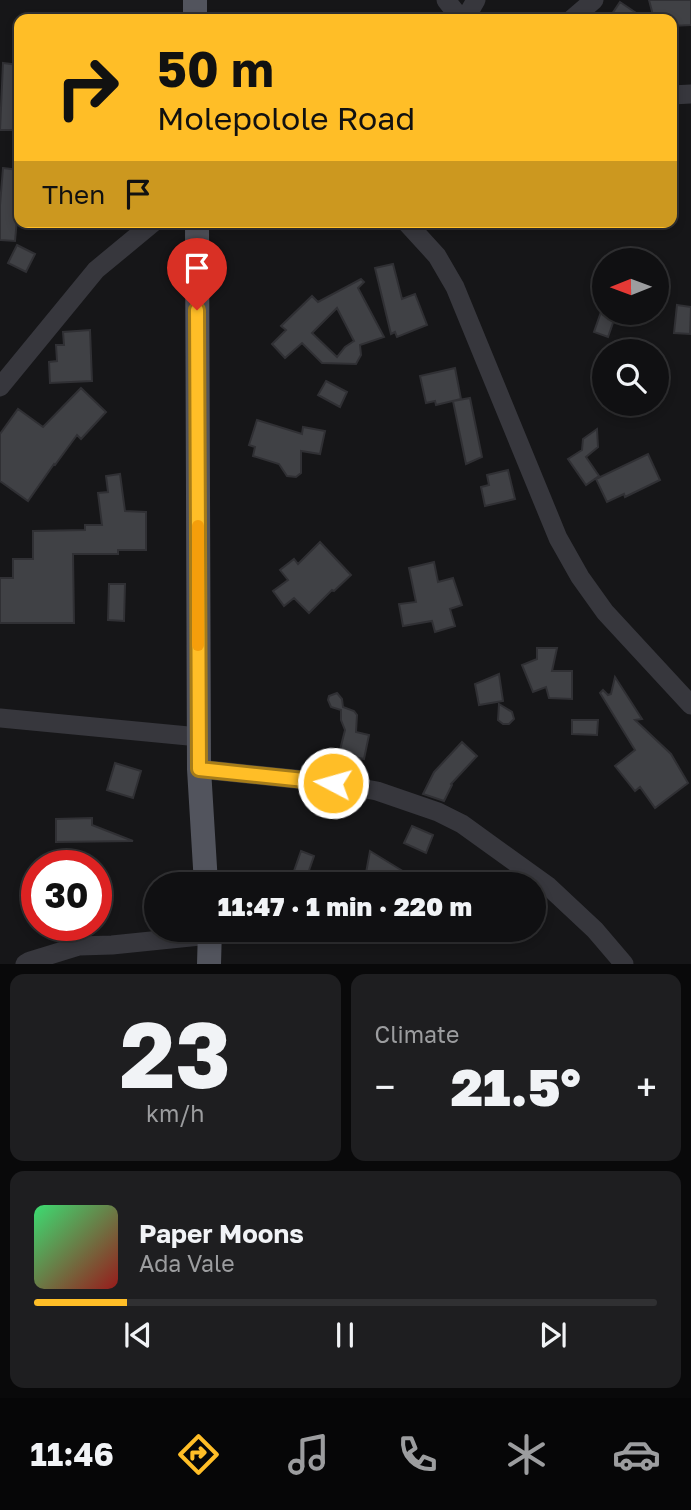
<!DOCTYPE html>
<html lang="en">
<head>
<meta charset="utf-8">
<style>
	body { margin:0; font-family:"Golos Text",sans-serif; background:#1e1e20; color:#f1f3f6; height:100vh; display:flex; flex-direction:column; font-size:26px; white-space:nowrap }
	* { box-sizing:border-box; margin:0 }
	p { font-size:23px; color:#9c9d9f }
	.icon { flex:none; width:38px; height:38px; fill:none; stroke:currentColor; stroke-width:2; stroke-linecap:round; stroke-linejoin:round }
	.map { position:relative; height:964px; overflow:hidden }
	.side { display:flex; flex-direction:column; gap:10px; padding:10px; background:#09090a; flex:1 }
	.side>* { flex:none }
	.hud { position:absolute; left:14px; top:14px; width:663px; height:214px; border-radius:14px; box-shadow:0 4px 10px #0003,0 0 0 2px #303032; background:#ffbe27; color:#111; overflow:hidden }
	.needle { width:46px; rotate:269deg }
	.controls { position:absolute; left:592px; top:248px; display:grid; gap:14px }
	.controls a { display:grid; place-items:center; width:77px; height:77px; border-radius:50%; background:#101012; box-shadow:0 4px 10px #0003,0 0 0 2px #303032; font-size:35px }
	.speed { position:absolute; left:21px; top:850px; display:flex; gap:14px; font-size:35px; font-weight:700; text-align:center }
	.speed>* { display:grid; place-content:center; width:91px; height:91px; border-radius:50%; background:#101012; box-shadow:0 4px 10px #0003,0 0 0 2px #303032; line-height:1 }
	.speed .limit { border:10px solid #d22; background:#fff; color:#111 }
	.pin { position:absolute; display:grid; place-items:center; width:60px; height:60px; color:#fff; margin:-72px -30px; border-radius:50% 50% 50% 0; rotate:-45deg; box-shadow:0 0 7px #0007 }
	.pin .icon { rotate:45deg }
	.me { position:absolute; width:77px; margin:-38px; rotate:276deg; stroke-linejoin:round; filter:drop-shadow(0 0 5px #0008) }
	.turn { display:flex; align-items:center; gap:24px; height:147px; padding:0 28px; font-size:32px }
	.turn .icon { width:91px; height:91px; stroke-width:2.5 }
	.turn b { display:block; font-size:49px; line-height:60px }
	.then { display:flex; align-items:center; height:66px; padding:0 28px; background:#0003; gap:14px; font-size:26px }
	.big { font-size:52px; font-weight:800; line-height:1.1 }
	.side .tile { flex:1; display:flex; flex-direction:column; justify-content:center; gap:10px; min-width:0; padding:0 24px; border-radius:14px; background:#1e1e20 }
	.side .dial { align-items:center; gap:0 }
	.dial b { font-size:91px; line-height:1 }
	.song { display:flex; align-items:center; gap:21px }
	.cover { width:84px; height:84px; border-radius:10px; background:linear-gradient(135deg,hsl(140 70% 55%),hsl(0 70% 35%)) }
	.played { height:7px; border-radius:4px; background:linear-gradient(90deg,#ffbe27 15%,#303032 15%) }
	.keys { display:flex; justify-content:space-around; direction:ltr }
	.heat { display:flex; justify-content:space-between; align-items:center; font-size:38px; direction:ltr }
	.side .tiles { flex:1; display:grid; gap:10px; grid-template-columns:1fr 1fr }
	.tile:last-child { grid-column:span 2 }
	.trip { position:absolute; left:144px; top:872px; width:402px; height:70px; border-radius:35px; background:#101012; box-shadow:0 4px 10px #0003,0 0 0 2px #303032; font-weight:800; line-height:70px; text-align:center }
	.dock { display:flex; height:112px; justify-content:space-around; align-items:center; background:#060607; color:#9c9d9f }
	.dock .icon { width:49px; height:49px }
	.dock .active { color:#ffbe27 }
	.dock b { font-size:32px; color:#f1f3f6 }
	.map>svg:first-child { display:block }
</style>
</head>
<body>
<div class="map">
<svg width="691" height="964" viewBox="0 0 691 964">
	<rect width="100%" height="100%" fill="#161618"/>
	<path fill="#404145" stroke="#303034" stroke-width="2" fill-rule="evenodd" d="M649,0h42v25l-19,1v-7h-18z
		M620,2l25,17h-24l-9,-5z
		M3,63l16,2v21l-4,-1 -2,45h-13z
		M3,168l16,2v27l-4,44 -15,-1v-35z
		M17,245l18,9 -9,18 -18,-9z
		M393,264l9,35 13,-5 12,31 -30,12 -2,-5 -4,2 -16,-66z
		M361,279l3,3 -6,6 26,49 -24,8 1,10 -5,9 -34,-1 -20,-20 -17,15 -13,-14 14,-14 -5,-4 31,-30 6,6zM337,308l17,33 -9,6 -8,10 -25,-24z
		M677,305l14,2 -1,27 -16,-1z
		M601,312l14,5 -7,20 -14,-5z
		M90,330l2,51 -42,2 -1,-21 8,-1 -1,-16h8l-1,-13z
		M455,368l6,31 -25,6 -1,-4 -9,2 -6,-27z
		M326,381l21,11 -7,15 -22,-12z
		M81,388l25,24 -25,27 -4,-4 -22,30 -1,-1 -26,37 -28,-20v-47l18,-25 25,18z
		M470,398l12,59 -16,7 -13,-63z
		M257,420l45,14 1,-7 22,4 -5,23 -19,-3v22l-5,4 -9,-1 -8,-12 -26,-8 2,-9 -6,-2z
		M597,429l1,18 -12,10 13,19 -13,9 -18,-26 14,-9 1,-11z
		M648,454l12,26 -35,17 -1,-3 -17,8 -11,-23z
		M508,470l7,29 -30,7 -4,-19 8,-2 -2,-10z
		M120,474l5,37 21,1v38h-28v4h-45l1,69h-74v-45h13v-19h20v-28l52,-1v-5h17l-4,-32 10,-1 -2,-16z
		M320,542l31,33 -17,16 -2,-1 -23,23 -15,-15 -10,8 -11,-15 15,-11 -8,-10 14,-11 4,5z
		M434,562l4,20 15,-4 9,27 -12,4 5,17 -20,6 -3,-11 -29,5 -4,-22 17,-2 -7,-34z
		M109,584h16l-1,37 -16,-1z
		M537,648h20l-5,23h20v28l-23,-1 -3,-11 -13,5 -11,-27 15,-6z
		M499,674l4,27 -24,4 -4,-21z
		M615,677l27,42 -7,1 36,34 17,29 -33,25 -15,-21 -5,4 -20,-25 20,-16 -35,-57 3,-3 5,5 3,-1z
		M337,693l5,6 1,8 11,4 3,4 -1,17 13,3 -5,24 -25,-5 6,-24 -4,-10v-10l-10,-3 -3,-7 1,-4z
		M499,704l13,8 2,7 -5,5h-6l-5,-4z
		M572,720h26l-1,15 -25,-1z
		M462,742l15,14 -26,28 1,1 -8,16 -21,-7 11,-22z
		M115,763l26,8 -8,27 -26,-8z
		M92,818v7l41,16 -77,1v-23z
		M412,826l21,9 -7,18 -22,-10z
		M301,851l13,5 -8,23 -13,-5z
		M370,851l49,30v1l-53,-9z"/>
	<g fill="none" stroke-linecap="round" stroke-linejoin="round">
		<path stroke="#37373d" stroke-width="19" d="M446,0l15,19
			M465,19l11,-19
			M572,19l22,-19
			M672,95l19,-1
			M406,222l31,34 18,31 103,251 22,39 25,35 86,93
			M0,387l96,-117 58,-48
			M0,718l199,19
			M199,769l134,14 44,8 61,21 24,12 86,62 47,44 29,34
			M25,964l5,-3 49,-15 33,-1 98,-10"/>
		<path stroke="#52545d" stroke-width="24" d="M195,0v19
			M197,222l2,547 7,115
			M209,964l1,-35"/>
	</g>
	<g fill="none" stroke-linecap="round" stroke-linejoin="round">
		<defs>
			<path id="route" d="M197,310l2,459 134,14"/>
		</defs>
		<use href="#route" stroke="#a67c19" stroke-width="18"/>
		<use href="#route" stroke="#ffbe27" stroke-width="12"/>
		<path stroke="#f59e0b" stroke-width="12" d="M198,526v119"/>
	</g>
</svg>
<div class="controls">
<a><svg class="needle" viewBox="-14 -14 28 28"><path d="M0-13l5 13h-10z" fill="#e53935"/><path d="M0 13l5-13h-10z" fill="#9c9d9f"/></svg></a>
<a><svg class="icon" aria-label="search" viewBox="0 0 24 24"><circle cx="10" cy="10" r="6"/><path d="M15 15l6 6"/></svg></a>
</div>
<div class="speed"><div class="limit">30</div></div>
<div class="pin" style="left:197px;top:310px;background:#d93025"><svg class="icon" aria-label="arrive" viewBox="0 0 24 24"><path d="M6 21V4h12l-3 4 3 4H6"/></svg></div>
<svg class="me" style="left:333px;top:783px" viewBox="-20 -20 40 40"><circle r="17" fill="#ffbe27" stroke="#fff" stroke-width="3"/><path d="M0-11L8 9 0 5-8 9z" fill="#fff"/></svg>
<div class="trip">11:47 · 1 min · 220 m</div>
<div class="hud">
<div class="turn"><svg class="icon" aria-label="right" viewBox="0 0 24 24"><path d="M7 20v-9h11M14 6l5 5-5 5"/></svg><div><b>50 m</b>Molepolole Road</div></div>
<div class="then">Then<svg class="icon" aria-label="arrive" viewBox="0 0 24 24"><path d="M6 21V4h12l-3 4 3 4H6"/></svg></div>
</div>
</div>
<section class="side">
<div class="tiles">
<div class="tile dial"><b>23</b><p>km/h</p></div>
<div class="tile"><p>Climate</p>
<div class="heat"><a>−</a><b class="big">21.5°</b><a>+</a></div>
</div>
<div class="tile">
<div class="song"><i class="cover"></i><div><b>Paper Moons</b><p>Ada Vale</p></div></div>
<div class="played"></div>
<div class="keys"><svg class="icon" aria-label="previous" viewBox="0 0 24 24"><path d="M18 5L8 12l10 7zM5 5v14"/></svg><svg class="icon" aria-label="pause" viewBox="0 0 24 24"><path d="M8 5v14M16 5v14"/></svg><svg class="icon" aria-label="next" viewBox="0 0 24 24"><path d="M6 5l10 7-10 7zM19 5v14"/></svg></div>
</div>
</div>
</section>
<nav class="dock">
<b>11:46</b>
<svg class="icon active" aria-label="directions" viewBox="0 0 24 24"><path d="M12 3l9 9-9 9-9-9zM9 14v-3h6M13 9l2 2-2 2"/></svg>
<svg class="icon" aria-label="music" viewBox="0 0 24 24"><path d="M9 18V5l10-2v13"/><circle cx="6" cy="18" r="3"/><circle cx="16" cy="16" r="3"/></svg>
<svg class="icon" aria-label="phone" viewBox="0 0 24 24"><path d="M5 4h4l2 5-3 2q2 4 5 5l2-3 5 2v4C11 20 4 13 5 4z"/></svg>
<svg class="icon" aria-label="climate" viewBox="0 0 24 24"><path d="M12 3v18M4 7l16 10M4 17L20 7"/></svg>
<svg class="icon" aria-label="car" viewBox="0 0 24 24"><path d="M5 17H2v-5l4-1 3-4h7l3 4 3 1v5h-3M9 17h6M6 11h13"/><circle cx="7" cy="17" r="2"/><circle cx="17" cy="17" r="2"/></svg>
</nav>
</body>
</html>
